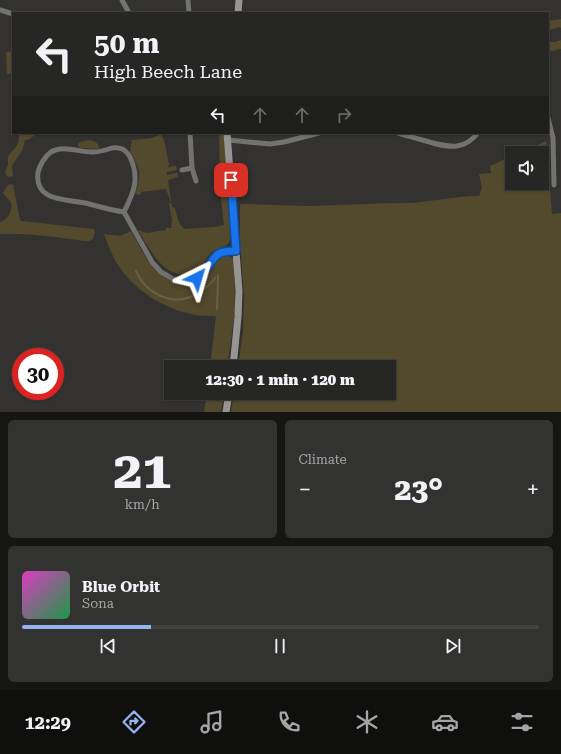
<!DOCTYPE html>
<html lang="en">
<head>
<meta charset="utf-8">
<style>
	body { margin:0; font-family:"Roboto Serif",serif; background:#323231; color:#f1f3f6; height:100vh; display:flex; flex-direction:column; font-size:15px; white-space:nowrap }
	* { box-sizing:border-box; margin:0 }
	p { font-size:13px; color:#a4a5a6 }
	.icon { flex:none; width:22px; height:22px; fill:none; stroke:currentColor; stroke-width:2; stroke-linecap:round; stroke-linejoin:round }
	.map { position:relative; height:412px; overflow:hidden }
	.drawer { display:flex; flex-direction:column; gap:8px; padding:8px; background:#151514; flex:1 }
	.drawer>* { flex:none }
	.guide { position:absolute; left:12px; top:12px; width:537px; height:122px; border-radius:0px; box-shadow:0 1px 3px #0004,0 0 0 1px #424341; background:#262624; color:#f1f3f6; overflow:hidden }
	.fabs { position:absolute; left:505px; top:146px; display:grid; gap:8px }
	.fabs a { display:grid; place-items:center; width:44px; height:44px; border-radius:0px; background:#262624; box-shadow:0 1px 3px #0004,0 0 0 1px #424341; font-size:20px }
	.speed { position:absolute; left:12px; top:348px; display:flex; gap:8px; font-size:20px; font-weight:700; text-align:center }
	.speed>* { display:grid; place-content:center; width:52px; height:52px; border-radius:50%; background:#262624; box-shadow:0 1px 3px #0004,0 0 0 1px #424341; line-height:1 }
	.speed .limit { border:6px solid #d22; background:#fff; color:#111 }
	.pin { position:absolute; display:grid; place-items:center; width:34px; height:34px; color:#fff; margin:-17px; border-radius:8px; box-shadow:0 2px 6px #0006 }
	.me { position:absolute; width:44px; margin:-22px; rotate:40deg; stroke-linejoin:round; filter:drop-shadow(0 0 3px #0008) }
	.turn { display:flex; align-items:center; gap:14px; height:84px; padding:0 16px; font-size:18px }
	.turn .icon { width:52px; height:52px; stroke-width:2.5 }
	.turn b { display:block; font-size:28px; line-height:34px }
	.lanes { display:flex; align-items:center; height:38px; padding:0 16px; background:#0003; justify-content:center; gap:20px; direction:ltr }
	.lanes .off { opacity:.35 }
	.big { font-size:30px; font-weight:800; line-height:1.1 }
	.drawer .widget { flex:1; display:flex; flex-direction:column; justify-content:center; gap:6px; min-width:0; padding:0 14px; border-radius:6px; background:#323231 }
	.drawer .dial { align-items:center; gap:0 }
	.dial b { font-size:52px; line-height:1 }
	.song { display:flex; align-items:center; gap:12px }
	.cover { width:48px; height:48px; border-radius:6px; background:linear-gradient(135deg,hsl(310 70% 55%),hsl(140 70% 35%)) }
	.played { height:4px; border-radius:2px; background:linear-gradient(90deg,#95b2f1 25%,#424341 25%) }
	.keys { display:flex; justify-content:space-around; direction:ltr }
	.heat { display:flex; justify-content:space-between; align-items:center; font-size:22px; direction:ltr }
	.drawer .tiles { flex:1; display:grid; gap:8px; grid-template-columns:1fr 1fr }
	.widget:last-child { grid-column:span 2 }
	.trip { position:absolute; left:164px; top:360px; width:232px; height:40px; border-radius:0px; background:#262624; box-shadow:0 1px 3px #0004,0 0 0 1px #424341; font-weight:800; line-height:40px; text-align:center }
	.tab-bar { display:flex; height:64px; justify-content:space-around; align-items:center; background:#0f0f0e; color:#a4a5a6 }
	.tab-bar .icon { width:28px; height:28px }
	.tab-bar .active { color:#95b2f1 }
	.tab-bar b { font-size:18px; color:#f1f3f6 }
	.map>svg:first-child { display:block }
</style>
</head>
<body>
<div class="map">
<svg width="561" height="412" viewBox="0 0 561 412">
	<rect width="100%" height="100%" fill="#333230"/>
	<path fill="#53492c" d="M561,19v9l-2,-1 -11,4v-10z
		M561,40v9l-13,3v-10h7z
		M6,52h7v22h-6z
		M19,133h19l-10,7h-3l-2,9 -11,17 1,10 -3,1 -3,-1 -2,-4 3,-7v-8c7,-11 11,-8 11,-24z
		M158,133h3l4,11 4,20 -1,3 8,-1 1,4 -10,2v3l10,-2 1,4 -10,3 4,27 3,1c2,8 3,15 9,21l30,-2 10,-2 -6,-51 2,-1 -1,-40h5l7,106 -4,6c-5,3 -11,4 -16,8 -6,5 -6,13 -13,18 -4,3 -9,4 -14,4 -24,-2 -34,-26 -45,-43h-2l2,-2c9,6 18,0 27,0v-2h5l1,-8 -3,-16 2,-1 -5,-14 -25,3v2l-3,1 -3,-2c7,-16 5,-26 -5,-41l2,-12 21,-2v-1l5,-1z
		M90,140c5,1 9,3 9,9l-19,-1 -2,-2v-2l2,-2z
		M546,141l6,73 9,-1v199h-330l3,-19h155v-26h-151l5,-36 1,-35 -4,-54v-38c24,0 49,2 73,2 32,-1 64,-3 95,-3 24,-1 46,-7 71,-7l3,-8 -3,-14 12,-1 -1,-7 22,-10v27h30v-30h-22z
		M11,184l2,1c2,7 6,33 8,36l73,8 1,3 -2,7 -4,2h-6c-28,-4 -55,-8 -83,-7v-12c7,-2 13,-11 11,-19 -1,-4 -6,-6 -8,-10l5,-8z
		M131,231c13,22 24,52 54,52 9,0 17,-3 22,-9 7,-8 9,-21 22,-19l5,5 1,52 -8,55h-17l6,-51c-8,0 -17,0 -25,-2 -28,-6 -57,-24 -73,-49 -6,-9 -10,-20 -14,-31l16,2z
		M207,393h17l-3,19h-17z"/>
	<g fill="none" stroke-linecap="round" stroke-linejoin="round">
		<path stroke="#66604b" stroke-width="2" d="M136,271c9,22 35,35 57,25 9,-4 16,-10 22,-18
			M217,309l1,-33"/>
		<path stroke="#727270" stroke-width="5" d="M122,0l7,13
			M188,0l1,13
			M0,10l13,4
			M548,118l5,20 1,47
			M190,133l2,35 4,13
			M398,133c15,4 44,15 59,13 8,-1 16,-7 21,-13
			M228,140l42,4 14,-2 35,-9
			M112,148c9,-1 13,1 18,9 10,21 4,35 -6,55 -14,-2 -26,-6 -39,-9 -19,-4 -51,-1 -47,-31 2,-7 7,-16 13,-20 13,-8 29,1 43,0 6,0 12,-2 18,-4z
			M182,170l10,-2
			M124,212l28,50 9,10 12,7 13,1 11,-2 8,-7 6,-10 7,-8 18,-2"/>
		<path stroke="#969593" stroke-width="7" d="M238,13l1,-13
			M227,133l12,158 -1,26 -5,50
			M226,412l3,-19"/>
	</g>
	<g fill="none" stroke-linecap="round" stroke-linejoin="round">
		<defs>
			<path id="route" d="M197,278c12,-7 13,-20 23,-25 5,-2 11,-2 16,-2l-5,-71"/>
		</defs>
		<use href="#route" stroke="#114b97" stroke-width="10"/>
		<use href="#route" stroke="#1a73e8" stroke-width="7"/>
	</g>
</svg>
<div class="fabs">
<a><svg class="icon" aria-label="sound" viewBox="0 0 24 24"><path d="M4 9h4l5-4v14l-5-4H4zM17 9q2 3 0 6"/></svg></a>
</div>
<div class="speed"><div class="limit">30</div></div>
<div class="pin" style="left:231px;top:180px;background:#d93025"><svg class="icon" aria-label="arrive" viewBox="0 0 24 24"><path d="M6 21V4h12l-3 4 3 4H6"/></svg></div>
<svg class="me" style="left:197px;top:278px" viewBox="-20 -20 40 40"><path d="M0-17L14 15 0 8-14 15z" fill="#1a73e8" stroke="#fff" stroke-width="4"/></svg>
<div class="trip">12:30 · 1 min · 120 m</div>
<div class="guide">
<div class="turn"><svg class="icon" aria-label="left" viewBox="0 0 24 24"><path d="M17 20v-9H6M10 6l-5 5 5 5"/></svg><div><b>50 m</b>High Beech Lane</div></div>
<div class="lanes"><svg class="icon" aria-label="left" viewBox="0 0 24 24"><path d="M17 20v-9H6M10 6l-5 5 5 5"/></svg><svg class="icon off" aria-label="ahead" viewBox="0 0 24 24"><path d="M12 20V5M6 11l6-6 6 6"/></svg><svg class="icon off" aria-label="ahead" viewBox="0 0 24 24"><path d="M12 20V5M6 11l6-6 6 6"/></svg><svg class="icon off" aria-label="right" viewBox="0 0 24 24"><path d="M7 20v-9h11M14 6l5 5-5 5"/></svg></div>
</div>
</div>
<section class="drawer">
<div class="tiles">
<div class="widget dial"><b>21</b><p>km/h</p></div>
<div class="widget"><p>Climate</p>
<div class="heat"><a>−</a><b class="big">23°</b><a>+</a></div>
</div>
<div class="widget">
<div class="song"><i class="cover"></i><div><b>Blue Orbit</b><p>Sona</p></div></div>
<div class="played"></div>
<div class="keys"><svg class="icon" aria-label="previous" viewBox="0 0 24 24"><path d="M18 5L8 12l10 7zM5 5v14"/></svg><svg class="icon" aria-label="pause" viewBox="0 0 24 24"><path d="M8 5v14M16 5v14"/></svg><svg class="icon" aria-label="next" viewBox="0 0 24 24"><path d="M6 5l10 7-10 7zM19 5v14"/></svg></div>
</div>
</div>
</section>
<nav class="tab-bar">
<b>12:29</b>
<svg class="icon active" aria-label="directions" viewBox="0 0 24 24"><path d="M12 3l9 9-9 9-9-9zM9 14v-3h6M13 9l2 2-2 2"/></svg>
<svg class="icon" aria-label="music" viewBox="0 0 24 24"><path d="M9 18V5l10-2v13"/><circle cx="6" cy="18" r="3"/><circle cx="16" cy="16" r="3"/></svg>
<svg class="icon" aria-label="phone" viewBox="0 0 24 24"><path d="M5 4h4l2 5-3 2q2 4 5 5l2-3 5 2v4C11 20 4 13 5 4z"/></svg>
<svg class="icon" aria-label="climate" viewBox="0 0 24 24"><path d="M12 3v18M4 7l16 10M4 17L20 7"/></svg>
<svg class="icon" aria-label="car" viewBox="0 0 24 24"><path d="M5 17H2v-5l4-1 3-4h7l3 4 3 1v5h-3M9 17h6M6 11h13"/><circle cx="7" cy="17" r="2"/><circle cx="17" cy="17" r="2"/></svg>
<svg class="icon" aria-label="filters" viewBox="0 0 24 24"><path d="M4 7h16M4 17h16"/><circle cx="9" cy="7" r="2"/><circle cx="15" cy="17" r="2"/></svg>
</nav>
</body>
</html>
